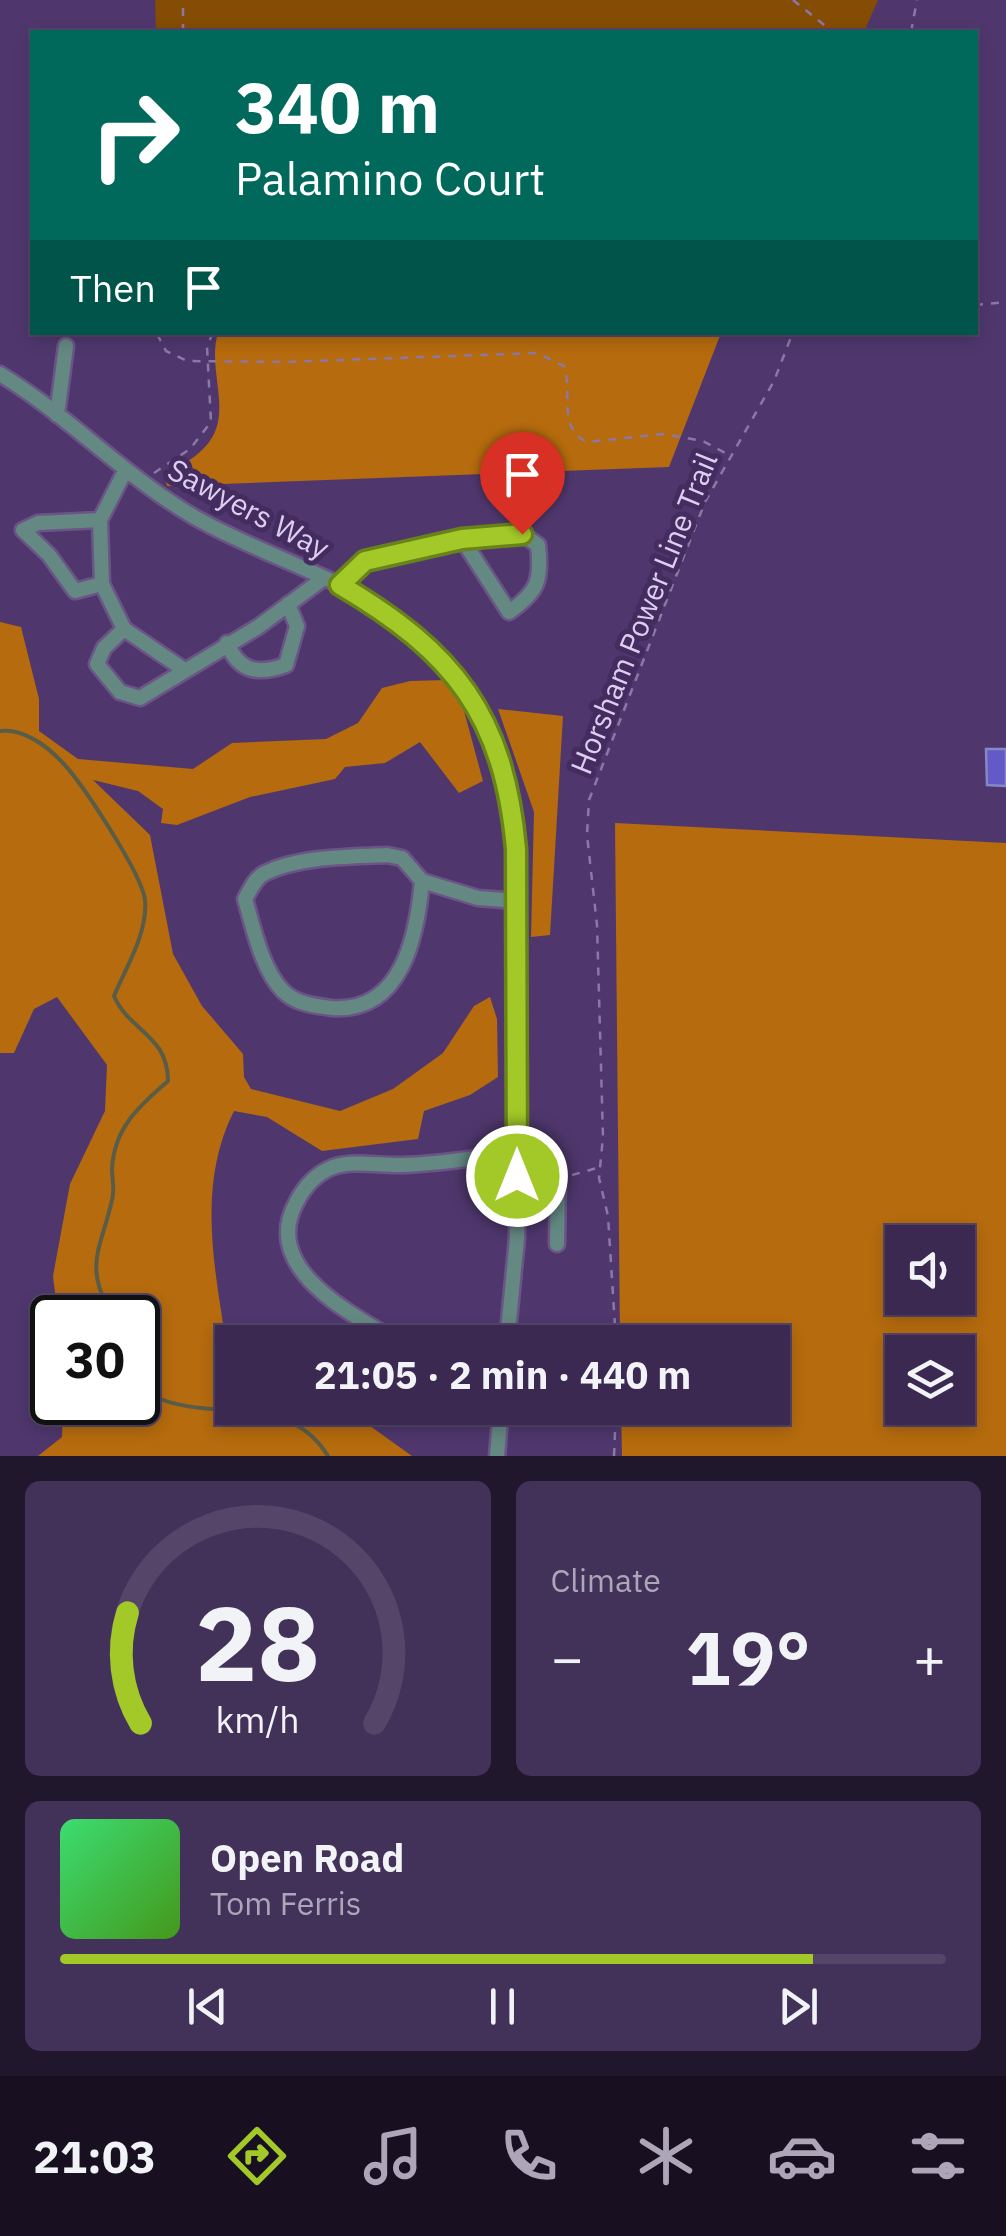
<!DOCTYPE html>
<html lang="en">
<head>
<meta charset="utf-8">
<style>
	body { margin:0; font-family:"IBM Plex Sans",sans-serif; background:#423159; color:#f1f3f6; height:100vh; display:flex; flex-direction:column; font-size:38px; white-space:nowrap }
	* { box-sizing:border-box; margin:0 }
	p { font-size:32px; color:#aca6b8 }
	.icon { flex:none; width:55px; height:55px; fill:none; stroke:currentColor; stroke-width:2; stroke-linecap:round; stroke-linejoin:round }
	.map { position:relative; height:1456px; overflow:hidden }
	.drawer { display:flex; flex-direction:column; gap:25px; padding:25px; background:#20172d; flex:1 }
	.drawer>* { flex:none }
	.banner { position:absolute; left:30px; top:30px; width:948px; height:305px; border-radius:0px; box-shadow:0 5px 15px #0003,0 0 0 2px #544569; background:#00695c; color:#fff; overflow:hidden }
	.buttons { position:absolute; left:885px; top:1225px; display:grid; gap:20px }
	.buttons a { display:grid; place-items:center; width:90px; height:90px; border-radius:0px; background:#3b2952; box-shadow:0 5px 15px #0003,0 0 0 2px #544569; font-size:50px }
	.speed { position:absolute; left:30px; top:1295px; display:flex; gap:20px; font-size:50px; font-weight:700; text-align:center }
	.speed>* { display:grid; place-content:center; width:130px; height:130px; border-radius:50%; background:#3b2952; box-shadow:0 5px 15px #0003,0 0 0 2px #544569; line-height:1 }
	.speed .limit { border:5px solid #111; border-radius:15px; background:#fff; color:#111 }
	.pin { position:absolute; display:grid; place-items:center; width:85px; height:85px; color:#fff; margin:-102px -42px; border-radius:50% 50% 50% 0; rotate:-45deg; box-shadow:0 0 10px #0007 }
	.pin .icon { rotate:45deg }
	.me { position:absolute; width:110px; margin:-55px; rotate:0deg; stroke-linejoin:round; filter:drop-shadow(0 0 8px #0008) }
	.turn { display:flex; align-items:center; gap:35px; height:210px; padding:0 40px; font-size:45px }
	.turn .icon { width:130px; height:130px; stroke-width:2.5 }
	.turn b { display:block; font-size:70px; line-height:85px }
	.then { display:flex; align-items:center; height:95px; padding:0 40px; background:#0003; gap:20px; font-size:38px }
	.big { font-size:75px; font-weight:700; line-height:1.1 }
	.drawer .widget { flex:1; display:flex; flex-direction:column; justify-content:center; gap:15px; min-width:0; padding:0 35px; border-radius:15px; background:#423159 }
	.drawer .dial { align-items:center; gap:0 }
	.dial svg { height:260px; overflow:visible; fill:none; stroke:#544569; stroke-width:7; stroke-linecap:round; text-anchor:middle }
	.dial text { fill:#f1f3f6; stroke:none }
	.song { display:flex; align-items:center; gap:30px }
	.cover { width:120px; height:120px; border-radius:15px; background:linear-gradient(135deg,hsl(140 70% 55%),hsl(100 70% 35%)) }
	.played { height:10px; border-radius:5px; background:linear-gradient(90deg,#a2c928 85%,#544569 85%) }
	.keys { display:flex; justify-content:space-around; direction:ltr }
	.heat { display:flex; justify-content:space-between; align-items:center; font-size:55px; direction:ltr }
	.drawer .tiles { flex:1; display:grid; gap:25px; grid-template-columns:1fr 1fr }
	.widget:last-child { grid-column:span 2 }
	.trip { position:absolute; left:215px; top:1325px; width:575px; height:100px; border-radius:0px; background:#3b2952; box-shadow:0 5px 15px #0003,0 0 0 2px #544569; font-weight:700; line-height:100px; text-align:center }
	.tabs { display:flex; height:160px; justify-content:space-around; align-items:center; background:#181021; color:#aca6b8 }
	.tabs .icon { width:70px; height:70px }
	.tabs .current { color:#a2c928 }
	.tabs b { font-size:45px; color:#f1f3f6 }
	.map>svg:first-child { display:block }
</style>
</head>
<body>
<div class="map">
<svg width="1006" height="1456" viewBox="0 0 1006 1456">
	<rect width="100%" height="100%" fill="#4f376d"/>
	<path fill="#844c05" d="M155,0h723l-14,32h-708z"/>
	<path fill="#b56b0e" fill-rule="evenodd" d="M218,333v-1l503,1 -52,134 -502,19 -2,-10c13,-9 29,-17 39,-28 32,-32 2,-77 14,-115z
		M0,622l21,5 18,72v32l39,28 115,10 39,-26 94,-4 32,-16 24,-35 28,-7 35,-1 18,27 20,74 -24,12 -39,-51 -35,21 -40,4 -10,12 -85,18 -73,28 -16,-2 2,-14 -25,-18 -45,-11 57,55 23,119 29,52 41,48 1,23 7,12 89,22 53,-22 50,-36 31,-47 16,-9 7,22 1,58 -28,18 -46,16 -6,28 -96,12 -55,-34 -33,-6c-38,75 -19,158 -7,238l5,5v54h113l67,48h-374l24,-19 1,-34 75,-1v-84l-80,-1 -5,-41 17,-92 35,-73 2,-46 -50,-68 -23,12 -20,44h-14z
		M498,709l65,7 -13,219 -19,2 3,-125z
		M615,823l391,20v613h-384l-1,-48h151v-66h-152zM902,1242h56v56h-56zM902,1352h56v56h-56z"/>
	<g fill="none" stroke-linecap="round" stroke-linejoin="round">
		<path stroke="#595d48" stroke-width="4" d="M0,731c22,-3 46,14 61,30 20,20 81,113 84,139 3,33 -19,67 -31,96 15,35 54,39 54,85 -29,25 -54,47 -56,88 0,10 3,21 0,31 -12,53 -29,64 1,118
			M138,1367l15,29c60,28 134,-6 175,60"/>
	</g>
	<path fill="#635ac7" stroke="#8687c5" stroke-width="2.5" d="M986,749h20v37l-19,-1z"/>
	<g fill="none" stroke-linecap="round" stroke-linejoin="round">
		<defs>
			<path id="minor" d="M0,374c69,42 125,103 196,144 46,26 97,44 144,67 112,56 164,142 176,264l1,389 -10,104
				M57,415l9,-69
				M125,471l-25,49 2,64 22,45 59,40
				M100,520l-62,3 -15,7 26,25 26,36 27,-7
				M340,585l25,-24 97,-22 60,-5 16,11c4,35 0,47 -29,67l-47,-73
				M124,629l-20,19 -7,16 23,28 20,6 118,-71 66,-49
				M227,643c12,29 31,32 59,22l11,-39 -9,-22
				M387,855l15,3 20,23c-5,55 -20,132 -90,127 -17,-2 -36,-4 -49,-17 -21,-21 -30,-64 -38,-92 5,-9 10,-21 20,-26 35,-17 84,-16 122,-18z
				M422,881l56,17 37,3
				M517,1176h41l-1,68
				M398,1342c-44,-27 -138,-72 -102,-139 8,-16 19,-29 37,-36 21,-7 48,-1 69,-2 38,-1 77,-8 115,-12
				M497,1456l4,-48"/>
		</defs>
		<use href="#minor" stroke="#6b5587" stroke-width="19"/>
		<path stroke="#8c78a5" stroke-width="2.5" stroke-dasharray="8 8" stroke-linecap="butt" d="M793,0l40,32
			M183,32v-32
			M911,32l6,-32
			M975,305l31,-3
			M157,334l9,17 21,10 99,1 251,-9 27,13c9,26 -7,62 23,76l76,-8 40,7 24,13
			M154,473l36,-24 21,-27 -4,-75 6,-15
			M572,1175l25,-7
			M616,1342l-8,-126 -9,-38 4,-41 -6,-212 -10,-90 2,-35 116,-298 69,-121 19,-49
			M614,1456l2,-48"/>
		<use href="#minor" stroke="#648882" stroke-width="14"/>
	</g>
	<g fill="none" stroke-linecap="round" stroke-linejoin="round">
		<defs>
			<path id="route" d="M517,1176l-1,-327c-12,-134 -62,-197 -176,-264l25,-24 97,-22 60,-5"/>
		</defs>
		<use href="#route" stroke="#69831a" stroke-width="25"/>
		<use href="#route" stroke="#a2c928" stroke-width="18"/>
	</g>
	<g text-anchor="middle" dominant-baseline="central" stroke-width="10" stroke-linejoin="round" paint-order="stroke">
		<g font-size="30" fill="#dbceee" stroke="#442c61">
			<text transform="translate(249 508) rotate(28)">Sawyers Way</text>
			<text transform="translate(643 613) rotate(-68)">Horsham Power Line Trail</text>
		</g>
	</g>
</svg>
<div class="buttons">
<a><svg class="icon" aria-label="sound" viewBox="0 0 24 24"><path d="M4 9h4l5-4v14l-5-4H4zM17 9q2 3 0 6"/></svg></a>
<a><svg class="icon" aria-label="layers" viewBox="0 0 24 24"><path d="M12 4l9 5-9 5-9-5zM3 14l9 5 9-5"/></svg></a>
</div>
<div class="speed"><div class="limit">30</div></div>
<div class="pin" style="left:522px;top:534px;background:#d93025"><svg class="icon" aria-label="arrive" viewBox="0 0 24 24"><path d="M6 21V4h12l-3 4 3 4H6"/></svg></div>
<svg class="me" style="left:517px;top:1176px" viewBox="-20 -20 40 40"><circle r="17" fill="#a2c928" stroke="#fff" stroke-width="3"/><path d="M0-11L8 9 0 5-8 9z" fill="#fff"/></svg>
<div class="trip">21:05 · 2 min · 440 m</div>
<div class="banner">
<div class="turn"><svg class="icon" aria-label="right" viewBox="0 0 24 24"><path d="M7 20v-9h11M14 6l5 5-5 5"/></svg><div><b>340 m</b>Palamino Court</div></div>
<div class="then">Then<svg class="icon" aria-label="arrive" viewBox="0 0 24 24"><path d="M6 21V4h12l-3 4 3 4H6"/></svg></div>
</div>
</div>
<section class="drawer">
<div class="tiles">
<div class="widget dial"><svg viewBox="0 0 100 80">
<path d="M14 69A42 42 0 1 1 86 69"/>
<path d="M14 69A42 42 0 0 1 10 35" stroke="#a2c928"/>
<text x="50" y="56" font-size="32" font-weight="700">28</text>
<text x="50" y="72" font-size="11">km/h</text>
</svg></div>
<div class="widget"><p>Climate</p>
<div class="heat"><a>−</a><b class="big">19°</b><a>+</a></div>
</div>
<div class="widget">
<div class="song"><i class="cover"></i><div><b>Open Road</b><p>Tom Ferris</p></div></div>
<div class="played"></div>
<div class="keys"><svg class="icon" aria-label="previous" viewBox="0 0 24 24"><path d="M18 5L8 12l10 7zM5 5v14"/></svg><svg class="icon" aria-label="pause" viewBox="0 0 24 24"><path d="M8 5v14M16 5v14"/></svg><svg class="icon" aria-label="next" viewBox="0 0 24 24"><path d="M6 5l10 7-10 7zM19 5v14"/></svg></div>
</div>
</div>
</section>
<nav class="tabs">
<b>21:03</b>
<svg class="icon current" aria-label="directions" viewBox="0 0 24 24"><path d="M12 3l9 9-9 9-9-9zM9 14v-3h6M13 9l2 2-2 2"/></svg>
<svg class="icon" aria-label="music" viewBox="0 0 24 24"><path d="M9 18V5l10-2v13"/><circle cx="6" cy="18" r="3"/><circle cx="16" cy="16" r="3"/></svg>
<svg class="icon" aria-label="phone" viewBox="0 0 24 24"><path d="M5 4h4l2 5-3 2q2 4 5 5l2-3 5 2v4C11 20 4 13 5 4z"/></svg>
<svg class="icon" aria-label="climate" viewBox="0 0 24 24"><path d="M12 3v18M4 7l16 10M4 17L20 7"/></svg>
<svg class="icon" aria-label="car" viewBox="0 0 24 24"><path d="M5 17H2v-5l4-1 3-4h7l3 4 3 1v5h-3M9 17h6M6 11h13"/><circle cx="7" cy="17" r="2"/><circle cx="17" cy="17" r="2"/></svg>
<svg class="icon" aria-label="filters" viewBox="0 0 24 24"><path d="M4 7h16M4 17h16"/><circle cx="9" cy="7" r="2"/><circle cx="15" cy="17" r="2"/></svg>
</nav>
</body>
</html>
